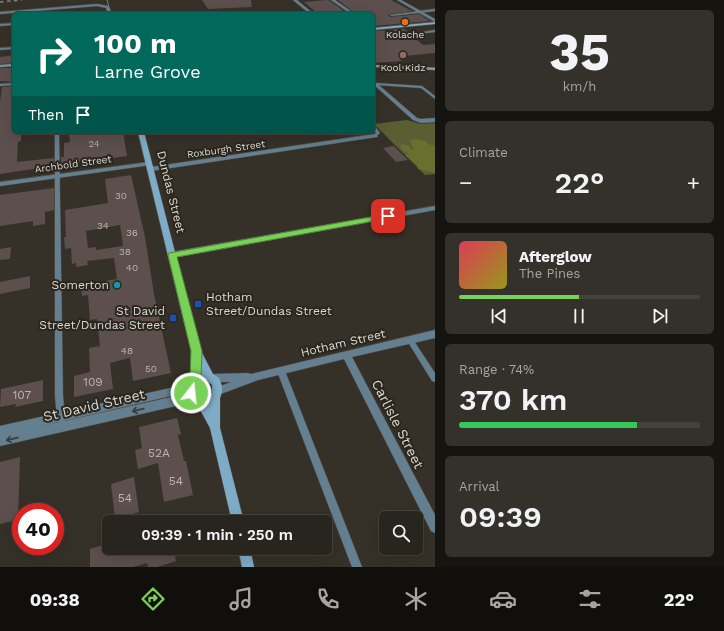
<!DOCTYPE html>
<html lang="en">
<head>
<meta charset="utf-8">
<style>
	body { margin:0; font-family:"Work Sans",sans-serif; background:#34312b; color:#f1f3f6; height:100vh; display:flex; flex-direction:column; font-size:15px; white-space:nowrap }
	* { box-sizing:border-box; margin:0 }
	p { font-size:13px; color:#a5a5a4 }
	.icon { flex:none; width:22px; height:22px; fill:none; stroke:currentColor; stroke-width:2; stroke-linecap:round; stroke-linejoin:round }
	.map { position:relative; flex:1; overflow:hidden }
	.panel { display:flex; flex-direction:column; gap:10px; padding:10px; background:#161410; width:289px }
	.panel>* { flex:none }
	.guide { position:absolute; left:12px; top:12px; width:363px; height:122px; border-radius:6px; box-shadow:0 4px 16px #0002,0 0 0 1px #44423c; background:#00695c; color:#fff; overflow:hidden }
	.tools { position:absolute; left:379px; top:511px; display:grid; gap:8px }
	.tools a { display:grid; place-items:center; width:44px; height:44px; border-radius:6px; background:#28251e; box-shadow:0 4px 16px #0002,0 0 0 1px #44423c; font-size:20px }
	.speed { position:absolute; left:12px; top:503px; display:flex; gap:8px; font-size:20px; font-weight:700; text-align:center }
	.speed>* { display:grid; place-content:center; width:52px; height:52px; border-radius:50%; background:#28251e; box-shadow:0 4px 16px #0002,0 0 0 1px #44423c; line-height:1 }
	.speed .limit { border:6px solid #d22; background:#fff; color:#111 }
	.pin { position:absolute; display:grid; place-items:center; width:34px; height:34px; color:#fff; margin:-17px; border-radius:8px; box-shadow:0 2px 6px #0006 }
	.me { position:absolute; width:44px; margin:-22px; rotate:16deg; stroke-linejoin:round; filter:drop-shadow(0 0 3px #0008) }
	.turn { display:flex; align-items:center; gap:14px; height:84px; padding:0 16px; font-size:18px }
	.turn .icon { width:52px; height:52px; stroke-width:2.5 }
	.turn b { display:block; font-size:28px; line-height:34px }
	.then { display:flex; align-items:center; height:38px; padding:0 16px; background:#0003; gap:8px; font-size:15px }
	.big { font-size:30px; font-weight:600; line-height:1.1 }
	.panel .widget { flex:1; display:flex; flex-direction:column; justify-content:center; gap:6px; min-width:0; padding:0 14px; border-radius:6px; background:#34312b }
	.panel .dial { align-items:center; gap:0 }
	.dial b { font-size:52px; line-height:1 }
	.song { display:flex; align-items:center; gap:12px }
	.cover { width:48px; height:48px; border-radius:6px; background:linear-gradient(135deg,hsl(350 70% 55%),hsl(60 70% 35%)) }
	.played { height:4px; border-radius:2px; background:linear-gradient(90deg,#7ad157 50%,#44423c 50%) }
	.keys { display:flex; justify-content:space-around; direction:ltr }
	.heat { display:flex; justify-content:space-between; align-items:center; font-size:22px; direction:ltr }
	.charge { height:6px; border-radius:3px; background:linear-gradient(90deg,#34c759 74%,#44423c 0) }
	.trip { position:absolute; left:102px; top:515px; width:230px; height:40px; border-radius:6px; background:#28251e; box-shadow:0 4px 16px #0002,0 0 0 1px #44423c; font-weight:600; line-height:40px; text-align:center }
	.tabs { display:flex; height:64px; justify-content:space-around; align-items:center; background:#100f0c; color:#a5a5a4 }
	.tabs .icon { width:28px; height:28px }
	.tabs .active { color:#7ad157 }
	.tabs b { font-size:18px; color:#f1f3f6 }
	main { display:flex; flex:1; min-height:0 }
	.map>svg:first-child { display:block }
</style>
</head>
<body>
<main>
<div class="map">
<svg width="435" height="567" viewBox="0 0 435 567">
	<rect width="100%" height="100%" fill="#353128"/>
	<path fill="#595f33" d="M407,120l14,4 14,-1v51l-10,1 -51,-51z"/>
	<path fill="#68702f" d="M413,139l13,2 2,3 7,2v27l-17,-4 -1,-4 -11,-9 2,-3 -6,-3 -2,-4 3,-2 5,2 4,4 2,-1 -4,-8z"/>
	<path fill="#5c4f4d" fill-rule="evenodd" d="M202,0h49l1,7 -44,2z
		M327,0l3,1 18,13h-30l-14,-12z
		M338,0h53l21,11 -22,3 -2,1 2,2 29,-3 11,7 -57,5v-12h-17z
		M404,29l19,16 12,-1v9l-31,3 1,1 -6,1 3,3 -29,2v-32z
		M14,55l-1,8 -13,1v-7z
		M0,68h12v1h2v13l-14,-1z
		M14,86v46h7v9l-3,1 -1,20 37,-4v8l-54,8v-72l2,-15z
		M69,132h54l4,24 -66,9v-8h3v-14l6,-1z
		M394,146l14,14 -12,2 -13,-14z
		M131,175l14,62 9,57 17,79 -38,8 -3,-23 -20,5 3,26 -39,8v-21l16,-4 -1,-24 11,-2 -3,-27 -7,1 -2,-25 -6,1 -1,-11 36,-6 -3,-21 -27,3 1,4 -12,2v-4l-4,1 -1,-16 -6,1 -1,-12h2l-1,-27 43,-7 -3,-24zM120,225l3,21 -27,4v-3l-8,1 -2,-17z
		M54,188v22l-9,2v12l-12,2v-5l-33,5v-31z
		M11,247l-1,12 -10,1v-11z
		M30,276v12l-30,6v-12z
		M43,380v21l-28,6 1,-3 -16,3 1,-18z
		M177,418l4,16 -3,1 6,26h2l7,34 -29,7 -6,-39 -20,6 -3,-19 7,-2 -3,-21z
		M20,457l-2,63 -18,4v-62z
		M134,477l5,35 -24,7 -4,-35z
		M109,543v5h84l1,2 -19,6 1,5 -19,6h-9l-1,-4 -14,4h-43v-18z"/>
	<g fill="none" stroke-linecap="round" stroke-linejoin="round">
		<defs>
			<path id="lane" d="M435,9v2l-44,5 -1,-1z
				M14,23v2l-14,1v-2z
				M435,30v2l-17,2 -1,-1z
				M14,47v2l-14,1v-2z
				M14,83v2l-14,1v-2z
				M376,83l46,3 13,10v3l-14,-11 -44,-3h-1z
				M373,125h1l6,8 -5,4 -2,-1 3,-3 -3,-4z
				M55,132h4l4,264 2,23 -1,3 -3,1 -3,-1 -1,-3 -2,-23z
				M410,337l2,1 23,35v9l-3,-1 -24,-39 -1,-2 1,-2z
				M281,368l2,1 2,2 77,196h-10l-75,-196 2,-2z"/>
			<path id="street" d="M293,0h4l17,14h-4z
				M331,0h4l20,14h-4z
				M397,0h4l34,19v3z
				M97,4l11,2 4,8h-4l-2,-6 -9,-2 -97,8v-2z
				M373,80l44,38 4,1 14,-1v4l-14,1 -8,-3 -40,-36z
				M375,134l3,2 -1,1 -226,34 -3,-2 3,-2z
				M149,162l3,2 -1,1 -151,21v-4z
				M435,206v4l-263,48 -4,-3 4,-3z
				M435,330v8l-83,19 83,158v18l-4,-2 -87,-172 -86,21 -40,15 -3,-1 -2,-3 2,-3 16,-6h-18l-3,-1 -2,-3 2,-3 3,-1 35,-1 3,1z
				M190,382l3,1 2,3 -2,3 -18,6 -151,35 152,-34 19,-2 3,2 2,3 -2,3 -22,4 -176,40v-20l175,-39z"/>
			<path id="secondary" d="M435,22v2l-62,6v-2z
				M14,64v2l-14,1v-2z
				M373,65l62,3v2l-62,-3z
				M138,132h6l56,217 13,25 6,4 3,8v6l-2,6v30l24,94h-12l-22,-94 -12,-22 -8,-5 -4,-9v-7l5,-9v-25zM201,380h6l5,5v8l-5,5 -7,-1 -4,-4v-8z
				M238,548h12l4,19h-12z"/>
		</defs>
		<use href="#lane" stroke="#534f47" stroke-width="1"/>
		<use href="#street" stroke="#534f47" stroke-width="1"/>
		<use href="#secondary" stroke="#534f47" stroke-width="1"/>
		<use href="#lane" fill="#647f8f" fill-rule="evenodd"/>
		<use href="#street" fill="#647f8f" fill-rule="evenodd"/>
		<use href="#secondary" fill="#7eabc5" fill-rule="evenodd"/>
		<path stroke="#848179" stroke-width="1" d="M107,0l4,14
			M0,66l14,-2
			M373,66l62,2"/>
		<path stroke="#848179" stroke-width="1.5" stroke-dasharray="3.5 3.5" stroke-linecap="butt" d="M0,2l22,-2"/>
	</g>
	<defs><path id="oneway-shaft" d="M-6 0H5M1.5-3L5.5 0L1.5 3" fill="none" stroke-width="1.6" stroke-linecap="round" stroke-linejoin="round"/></defs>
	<g stroke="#393d3a">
		<use href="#oneway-shaft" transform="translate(138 410) rotate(167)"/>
		<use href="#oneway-shaft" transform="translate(12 439) rotate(167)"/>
	</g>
	<path fill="#7ad157" stroke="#4f8839" d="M388,214l4,2 -1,2 -214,39 25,94 -1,27 -5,9 1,6 -2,4 -4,1 -4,-1 -2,-11 5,-9 1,-26 -23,-96 1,-2z"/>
	<circle fill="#e8710a" stroke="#2b271e" stroke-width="1.5" cx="405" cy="22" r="4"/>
	<circle fill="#8d6e63" stroke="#2b271e" stroke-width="1.5" cx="403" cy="55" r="4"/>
	<circle fill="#0f9aa8" stroke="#2b271e" stroke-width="1.5" cx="117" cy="285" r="4"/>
	<g fill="#1a4fb4" stroke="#2b271e" stroke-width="1.5">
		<rect x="194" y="300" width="8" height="8" rx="2"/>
		<rect x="169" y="314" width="8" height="8" rx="2"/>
	</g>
	<g text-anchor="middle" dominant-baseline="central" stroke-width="4" stroke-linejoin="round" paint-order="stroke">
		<g font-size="9" fill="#bbb6b2">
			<text x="94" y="144">24</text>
		</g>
		<g font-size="10" fill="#dbd9d3" stroke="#2b271e">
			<text x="405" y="34">Kolache</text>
			<text x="403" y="67">Kool Kidz</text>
		</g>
		<g font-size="10" fill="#dbd9d3" stroke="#2b271e">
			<text transform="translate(226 149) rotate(-8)">Roxburgh Street</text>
			<text transform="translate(73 164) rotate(-8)">Archbold Street</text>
		</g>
		<g font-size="10" fill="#bbb6b2">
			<text x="121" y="195">30</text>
			<text x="103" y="225">34</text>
			<text x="132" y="232">36</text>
			<text x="125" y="251">38</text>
			<text x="132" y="267">40</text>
			<text x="127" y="350">48</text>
			<text x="151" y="368">50</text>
		</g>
		<g font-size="12" fill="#dbd9d3" stroke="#2b271e">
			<text transform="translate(171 192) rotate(76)">Dundas Street</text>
			<text transform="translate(343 343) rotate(-13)">Hotham Street</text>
		</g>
		<g font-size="12" fill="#dbd9d3" stroke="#2b271e" text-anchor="end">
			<text x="109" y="285">Somerton</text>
			<text x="206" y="297" text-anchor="start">Hotham<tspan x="206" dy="14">Street/Dundas Street</tspan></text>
			<text x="165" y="311">St David<tspan x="165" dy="14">Street/Dundas Street</tspan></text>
		</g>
		<g font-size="12" fill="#bbb6b2">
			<text x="93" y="382">109</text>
			<text x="22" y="395">107</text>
			<text x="159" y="453">52A</text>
			<text x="176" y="481">54</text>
			<text x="125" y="498">54</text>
		</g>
		<g font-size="14" fill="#dbd9d3" stroke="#2b271e">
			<text transform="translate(94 405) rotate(-13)">St David Street</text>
			<text transform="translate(398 424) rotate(63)">Carlisle Street</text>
		</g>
	</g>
</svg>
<div class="tools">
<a><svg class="icon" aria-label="search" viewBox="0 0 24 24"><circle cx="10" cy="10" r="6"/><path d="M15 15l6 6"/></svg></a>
</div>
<div class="speed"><div class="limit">40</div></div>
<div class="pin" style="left:388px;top:216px;background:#d93025"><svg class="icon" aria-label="arrive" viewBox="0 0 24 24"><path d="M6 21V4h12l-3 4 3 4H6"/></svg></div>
<svg class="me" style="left:191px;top:393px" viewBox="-20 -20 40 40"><circle r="17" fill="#7ad157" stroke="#fff" stroke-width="3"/><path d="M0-11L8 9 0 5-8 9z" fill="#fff"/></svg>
<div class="trip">09:39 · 1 min · 250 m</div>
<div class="guide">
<div class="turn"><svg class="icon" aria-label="right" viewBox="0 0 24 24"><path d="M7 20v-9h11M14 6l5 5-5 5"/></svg><div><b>100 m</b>Larne Grove</div></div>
<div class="then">Then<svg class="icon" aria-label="arrive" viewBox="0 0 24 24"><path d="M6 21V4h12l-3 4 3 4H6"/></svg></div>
</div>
</div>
<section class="panel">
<div class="widget dial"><b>35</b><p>km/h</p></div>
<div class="widget"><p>Climate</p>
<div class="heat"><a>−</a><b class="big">22°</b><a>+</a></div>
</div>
<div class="widget">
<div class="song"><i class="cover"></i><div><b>Afterglow</b><p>The Pines</p></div></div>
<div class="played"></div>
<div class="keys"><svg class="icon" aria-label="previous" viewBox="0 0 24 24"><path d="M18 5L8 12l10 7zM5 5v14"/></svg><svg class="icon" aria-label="pause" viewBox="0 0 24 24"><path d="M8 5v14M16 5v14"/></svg><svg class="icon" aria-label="next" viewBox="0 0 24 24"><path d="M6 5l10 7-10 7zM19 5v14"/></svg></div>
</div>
<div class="widget"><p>Range · 74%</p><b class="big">370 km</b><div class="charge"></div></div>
<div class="widget"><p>Arrival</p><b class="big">09:39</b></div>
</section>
</main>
<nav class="tabs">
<b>09:38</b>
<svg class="icon active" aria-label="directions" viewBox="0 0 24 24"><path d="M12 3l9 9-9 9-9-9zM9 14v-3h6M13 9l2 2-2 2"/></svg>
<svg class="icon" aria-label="music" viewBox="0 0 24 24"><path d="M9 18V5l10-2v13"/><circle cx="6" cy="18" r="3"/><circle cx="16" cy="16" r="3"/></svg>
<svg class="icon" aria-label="phone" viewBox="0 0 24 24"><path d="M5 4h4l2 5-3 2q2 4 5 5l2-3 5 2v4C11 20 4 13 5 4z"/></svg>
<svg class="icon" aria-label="climate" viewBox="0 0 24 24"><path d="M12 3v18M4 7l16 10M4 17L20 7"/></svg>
<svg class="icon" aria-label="car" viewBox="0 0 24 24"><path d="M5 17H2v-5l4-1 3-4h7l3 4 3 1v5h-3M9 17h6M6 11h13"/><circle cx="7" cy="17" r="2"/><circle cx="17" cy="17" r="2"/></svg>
<svg class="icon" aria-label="filters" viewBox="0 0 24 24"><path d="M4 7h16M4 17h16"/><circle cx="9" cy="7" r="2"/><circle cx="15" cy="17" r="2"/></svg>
<b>22°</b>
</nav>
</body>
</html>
